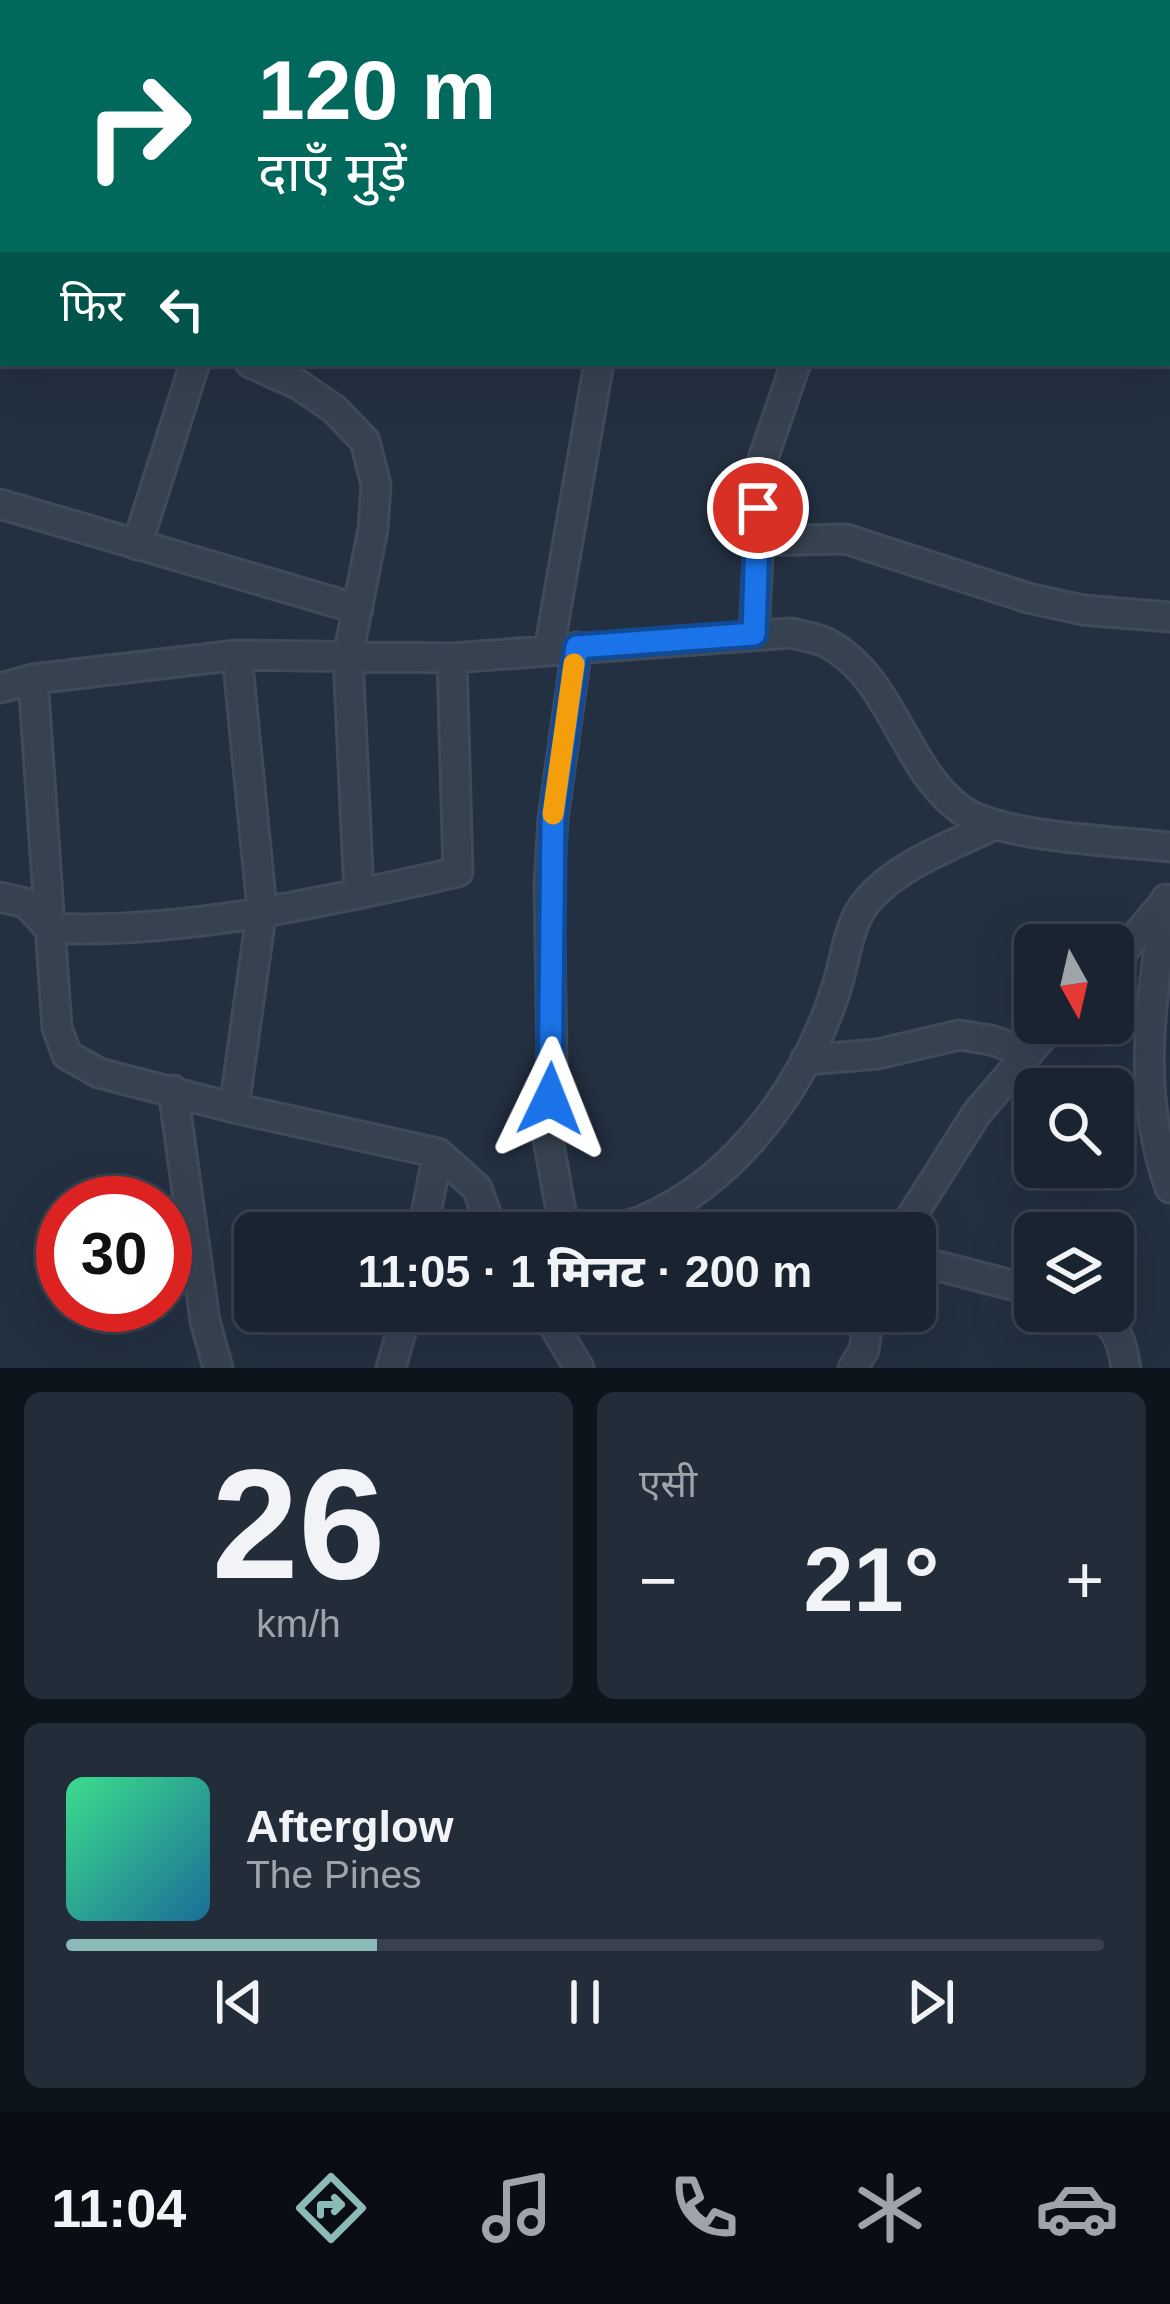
<!DOCTYPE html>
<html lang="hi">
<head>
<meta charset="utf-8">
<style>
	body { margin:0; font-family:Arial,"Noto Sans Devanagari",sans-serif; background:#232c39; color:#f1f3f6; height:100vh; display:flex; flex-direction:column; font-size:45px; white-space:nowrap }
	* { box-sizing:border-box; margin:0 }
	p { font-size:39px; color:#9fa4ab }
	.icon { flex:none; width:66px; height:66px; fill:none; stroke:currentColor; stroke-width:2; stroke-linecap:round; stroke-linejoin:round }
	.map { position:relative; height:1368px; overflow:hidden }
	.details { display:flex; flex-direction:column; gap:24px; padding:24px; background:#0e141b; flex:1 }
	.details>* { flex:none }
	.hud { position:absolute; left:0px; top:0px; width:1170px; height:366px; box-shadow:0 12px 48px #0002,0 0 0 3px #38414d; background:#00695c; color:#fff; overflow:hidden }
	.needle { width:78px; rotate:172deg }
	.buttons { position:absolute; left:1014px; top:924px; display:grid; gap:24px }
	.buttons a { display:grid; place-items:center; width:120px; height:120px; border-radius:18px; background:#1a2431; box-shadow:0 12px 48px #0002,0 0 0 3px #38414d; font-size:60px }
	.speed { position:absolute; left:36px; top:1176px; display:flex; gap:24px; font-size:60px; font-weight:700; text-align:center }
	.speed>* { display:grid; place-content:center; width:156px; height:156px; border-radius:50%; background:#1a2431; box-shadow:0 12px 48px #0002,0 0 0 3px #38414d; line-height:1 }
	.speed .limit { border:18px solid #d22; background:#fff; color:#111 }
	.pin { position:absolute; display:grid; place-items:center; width:102px; height:102px; color:#fff; margin:-51px; border:6px solid #fff; border-radius:50%; box-shadow:0 3px 12px #0007 }
	.me { position:absolute; width:132px; margin:-66px; rotate:2deg; stroke-linejoin:round; filter:drop-shadow(0 0 9px #0008) }
	.turn { display:flex; align-items:center; gap:42px; height:252px; padding:0 60px; font-size:54px }
	.turn .icon { width:156px; height:156px; stroke-width:2.5 }
	.turn b { display:block; font-size:84px; line-height:102px }
	.then { display:flex; align-items:center; height:114px; padding:0 60px; background:#0003; gap:24px; font-size:45px }
	.big { font-size:90px; font-weight:800; line-height:1.1 }
	.details .tile { flex:1; display:flex; flex-direction:column; justify-content:center; gap:18px; min-width:0; padding:0 42px; border-radius:18px; background:#232c39 }
	.details .dial { align-items:center; gap:0 }
	.dial b { font-size:156px; line-height:1 }
	.song { display:flex; align-items:center; gap:36px }
	.cover { width:144px; height:144px; border-radius:18px; background:linear-gradient(135deg,hsl(150 70% 55%),hsl(200 70% 35%)) }
	.played { height:12px; border-radius:6px; background:linear-gradient(90deg,#8bbbb9 30%,#38414d 30%) }
	.keys { display:flex; justify-content:space-around; direction:ltr }
	.heat { display:flex; justify-content:space-between; align-items:center; font-size:66px; direction:ltr }
	.details .tiles { flex:1; display:grid; gap:24px; grid-template-columns:1fr 1fr }
	.tile:last-child { grid-column:span 2 }
	.trip { position:absolute; left:234px; top:1212px; width:702px; height:120px; border-radius:18px; background:#1a2431; box-shadow:0 12px 48px #0002,0 0 0 3px #38414d; font-weight:800; line-height:120px; text-align:center }
	.menu { display:flex; height:192px; justify-content:space-around; align-items:center; background:#0a0e14; color:#9fa4ab }
	.menu .icon { width:84px; height:84px }
	.menu .active { color:#8bbbb9 }
	.menu b { font-size:54px; color:#f1f3f6 }
	.map>svg:first-child { display:block }
</style>
</head>
<body>
<div class="map">
<svg width="1170" height="1368" viewBox="0 0 1170 1368">
	<rect width="100%" height="100%" fill="#233041"/>
	<g fill="none" stroke-linecap="round" stroke-linejoin="round">
		<defs>
			<path id="minor" d="M649,0l2,3
				M759,0l2,3
				M0,236l3,2
				M250,363l49,22 35,24 31,32 11,44 -3,44 -25,127 11,238
				M0,504l358,105
				M756,541l90,-2 182,59 55,12 87,7
				M137,545l58,-182
				M754,634l9,-175 33,-96
				M549,650l50,-287
				M237,655l25,254 -28,199 204,45 39,35 16,45
				M33,679l24,349 10,27 32,18 135,35
				M0,688l33,-9 204,-24 215,3 339,-25c11,3 26,5 36,10 66,35 76,124 133,166 39,29 159,32 210,38
				M0,897l26,6 23,25c134,7 278,-27 409,-56l-6,-214
				M1166,899c-14,100 -31,190 4,289
				M1113,963l52,-61
				M805,1060l73,-6 81,-19 32,5 34,12
				M173,1090l32,231 13,47
				M422,1233l16,-80
				M565,1233l-17,-94 4,-80 -3,-176 4,-64 24,-172
				M590,1233c17,-4 37,-6 53,-13 95,-40 164,-138 194,-234 9,-28 11,-63 31,-86 31,-36 84,-54 126,-75
				M901,1233l76,-120 77,-90
				M915,1260l120,31
				M545,1311l34,57
				M1093,1311c24,14 29,31 33,57
				M391,1368l16,-57
				M853,1368l11,-18 6,-39"/>
			<path id="tertiary" d="M1003,0l9,3
				M1167,65l3,1"/>
			<path id="primary" d="M1107,0l9,3
				M1167,23l3,1"/>
		</defs>
		<use href="#minor" stroke="#404b5a" stroke-width="33"/>
		<use href="#tertiary" stroke="#404b5a" stroke-width="39"/>
		<use href="#primary" stroke="#404b5a" stroke-width="48"/>
		<use href="#minor" stroke="#374251" stroke-width="27"/>
		<use href="#tertiary" stroke="#374251" stroke-width="33"/>
		<use href="#primary" stroke="#556171" stroke-width="42"/>
	</g>
	<g fill="none" stroke-linecap="round" stroke-linejoin="round">
		<defs>
			<path id="route" d="M550,1099l3,-280 24,-172 177,-13 4,-126"/>
		</defs>
		<use href="#route" stroke="#114b97" stroke-width="30"/>
		<use href="#route" stroke="#1a73e8" stroke-width="21"/>
		<path stroke="#f59e0b" stroke-width="21" d="M553,814l21,-150"/>
	</g>
</svg>
<div class="buttons">
<a><svg class="needle" viewBox="-14 -14 28 28"><path d="M0-13l5 13h-10z" fill="#e53935"/><path d="M0 13l5-13h-10z" fill="#9fa4ab"/></svg></a>
<a><svg class="icon" aria-label="search" viewBox="0 0 24 24"><circle cx="10" cy="10" r="6"/><path d="M15 15l6 6"/></svg></a>
<a><svg class="icon" aria-label="layers" viewBox="0 0 24 24"><path d="M12 4l9 5-9 5-9-5zM3 14l9 5 9-5"/></svg></a>
</div>
<div class="speed"><div class="limit">30</div></div>
<div class="pin" style="left:758px;top:508px;background:#d93025"><svg class="icon" aria-label="arrive" viewBox="0 0 24 24"><path d="M6 21V4h12l-3 4 3 4H6"/></svg></div>
<svg class="me" style="left:550px;top:1099px" viewBox="-20 -20 40 40"><path d="M0-17L14 15 0 8-14 15z" fill="#1a73e8" stroke="#fff" stroke-width="4"/></svg>
<div class="trip">11:05 · 1 मिनट · 200 m</div>
<div class="hud">
<div class="turn"><svg class="icon" aria-label="right" viewBox="0 0 24 24"><path d="M7 20v-9h11M14 6l5 5-5 5"/></svg><div><b>120 m</b>दाएँ मुड़ें</div></div>
<div class="then">फिर<svg class="icon" aria-label="left" viewBox="0 0 24 24"><path d="M17 20v-9H6M10 6l-5 5 5 5"/></svg></div>
</div>
</div>
<section class="details">
<div class="tiles">
<div class="tile dial"><b>26</b><p>km/h</p></div>
<div class="tile"><p>एसी</p>
<div class="heat"><a>−</a><b class="big">21°</b><a>+</a></div>
</div>
<div class="tile">
<div class="song"><i class="cover"></i><div><b>Afterglow</b><p>The Pines</p></div></div>
<div class="played"></div>
<div class="keys"><svg class="icon" aria-label="previous" viewBox="0 0 24 24"><path d="M18 5L8 12l10 7zM5 5v14"/></svg><svg class="icon" aria-label="pause" viewBox="0 0 24 24"><path d="M8 5v14M16 5v14"/></svg><svg class="icon" aria-label="next" viewBox="0 0 24 24"><path d="M6 5l10 7-10 7zM19 5v14"/></svg></div>
</div>
</div>
</section>
<nav class="menu">
<b>11:04</b>
<svg class="icon active" aria-label="directions" viewBox="0 0 24 24"><path d="M12 3l9 9-9 9-9-9zM9 14v-3h6M13 9l2 2-2 2"/></svg>
<svg class="icon" aria-label="music" viewBox="0 0 24 24"><path d="M9 18V5l10-2v13"/><circle cx="6" cy="18" r="3"/><circle cx="16" cy="16" r="3"/></svg>
<svg class="icon" aria-label="phone" viewBox="0 0 24 24"><path d="M5 4h4l2 5-3 2q2 4 5 5l2-3 5 2v4C11 20 4 13 5 4z"/></svg>
<svg class="icon" aria-label="climate" viewBox="0 0 24 24"><path d="M12 3v18M4 7l16 10M4 17L20 7"/></svg>
<svg class="icon" aria-label="car" viewBox="0 0 24 24"><path d="M5 17H2v-5l4-1 3-4h7l3 4 3 1v5h-3M9 17h6M6 11h13"/><circle cx="7" cy="17" r="2"/><circle cx="17" cy="17" r="2"/></svg>
</nav>
</body>
</html>
